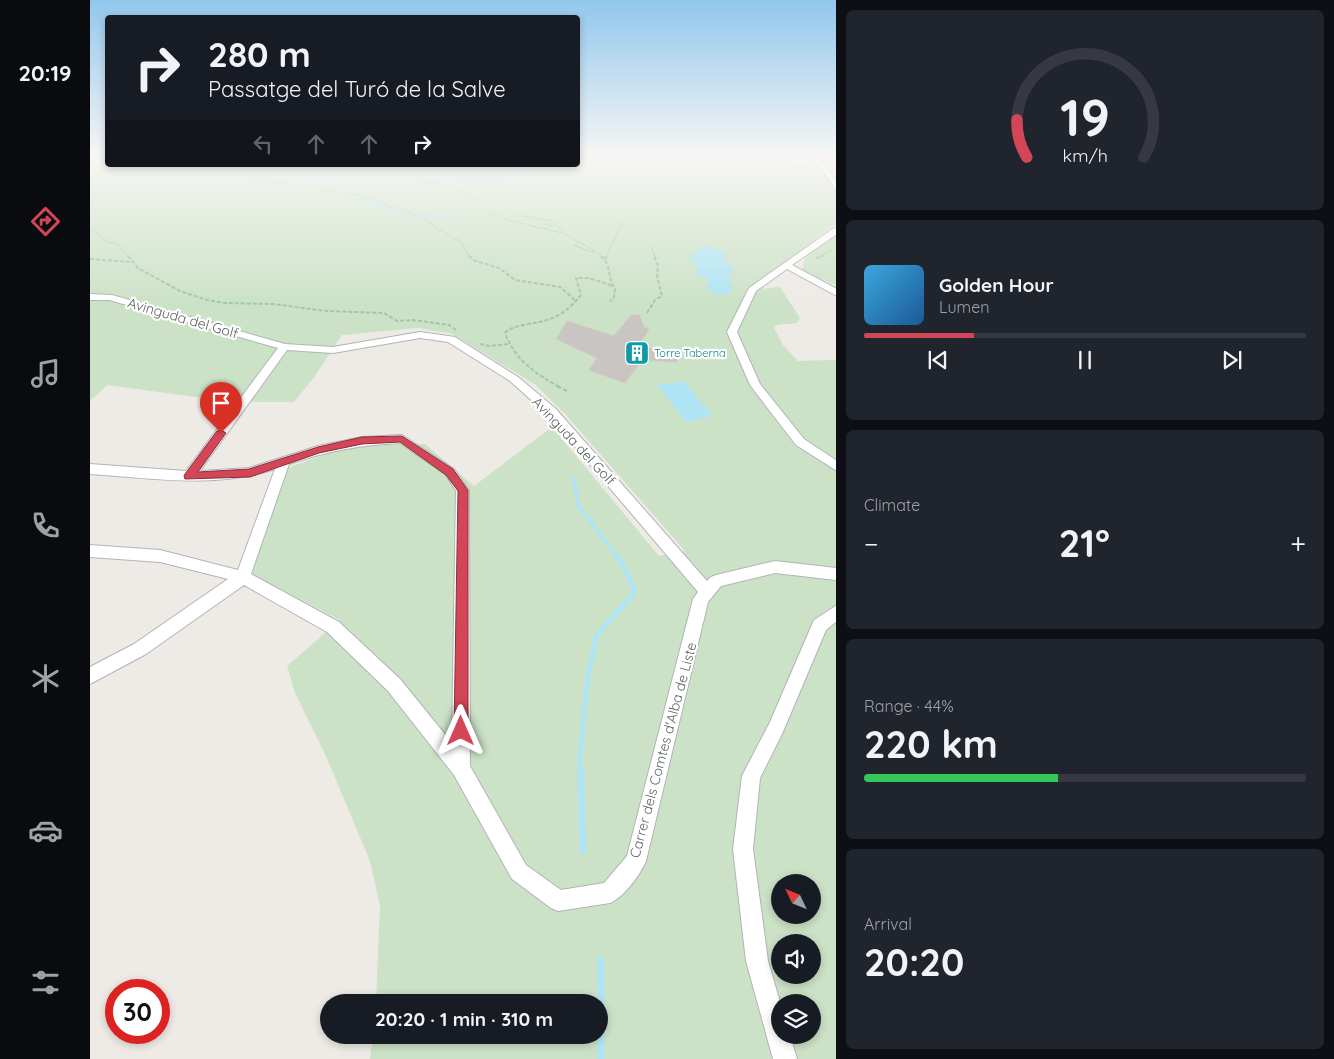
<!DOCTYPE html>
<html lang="en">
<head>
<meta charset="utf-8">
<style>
	body { margin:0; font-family:Quicksand,sans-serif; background:#20242c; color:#f1f3f6; height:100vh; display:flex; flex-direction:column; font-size:19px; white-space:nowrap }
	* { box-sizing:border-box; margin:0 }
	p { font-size:16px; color:#9ea1a6 }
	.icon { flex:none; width:28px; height:28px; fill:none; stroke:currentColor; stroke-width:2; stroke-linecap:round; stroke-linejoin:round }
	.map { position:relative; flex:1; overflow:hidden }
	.sheet { display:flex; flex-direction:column; gap:10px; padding:10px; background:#0d0f14; width:498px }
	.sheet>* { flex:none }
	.hud { position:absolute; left:15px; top:15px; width:475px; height:152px; border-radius:5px; box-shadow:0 2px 8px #0003; background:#171b24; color:#f1f3f6; overflow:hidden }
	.needle { width:32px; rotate:313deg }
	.controls { position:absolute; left:681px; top:874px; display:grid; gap:10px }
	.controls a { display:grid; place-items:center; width:50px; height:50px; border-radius:50%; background:#171b24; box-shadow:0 2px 8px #0003; font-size:25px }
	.speed { position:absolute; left:15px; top:979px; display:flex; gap:10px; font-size:25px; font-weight:700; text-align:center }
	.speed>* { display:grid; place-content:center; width:65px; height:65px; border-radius:50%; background:#171b24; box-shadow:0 2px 8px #0003; line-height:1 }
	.speed .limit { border:8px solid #d22; background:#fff; color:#111 }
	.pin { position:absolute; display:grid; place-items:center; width:42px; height:42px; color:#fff; margin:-51px -21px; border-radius:50% 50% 50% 0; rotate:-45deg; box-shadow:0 0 5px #0007 }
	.pin .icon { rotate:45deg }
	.me { position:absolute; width:55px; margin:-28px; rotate:0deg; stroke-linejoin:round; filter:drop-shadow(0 0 4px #0008) }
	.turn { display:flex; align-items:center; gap:18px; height:105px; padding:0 20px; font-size:22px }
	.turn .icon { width:65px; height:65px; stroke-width:2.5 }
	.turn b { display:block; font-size:35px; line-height:42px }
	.lanes { display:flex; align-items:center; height:48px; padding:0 20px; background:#0003; justify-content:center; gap:25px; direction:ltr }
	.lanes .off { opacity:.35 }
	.big { font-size:38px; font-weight:700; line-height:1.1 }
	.sheet .card { flex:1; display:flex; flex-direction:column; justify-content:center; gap:8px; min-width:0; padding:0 18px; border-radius:8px; background:#20242c }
	.sheet .dial { align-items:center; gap:0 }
	.dial svg { height:130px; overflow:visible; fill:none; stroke:#363941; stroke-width:7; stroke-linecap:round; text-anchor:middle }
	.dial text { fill:#f1f3f6; stroke:none }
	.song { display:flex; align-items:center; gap:15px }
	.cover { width:60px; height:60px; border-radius:8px; background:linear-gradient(135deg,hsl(200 70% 55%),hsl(210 70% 35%)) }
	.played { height:5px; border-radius:2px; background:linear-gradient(90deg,#d34657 25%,#363941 25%) }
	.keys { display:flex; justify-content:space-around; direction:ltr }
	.heat { display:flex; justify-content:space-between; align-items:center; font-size:28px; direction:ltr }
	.charge { height:8px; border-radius:4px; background:linear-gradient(90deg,#34c759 44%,#363941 0) }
	.trip { position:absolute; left:230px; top:994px; width:288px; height:50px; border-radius:25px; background:#171b24; box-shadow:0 2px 8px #0003; font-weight:700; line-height:50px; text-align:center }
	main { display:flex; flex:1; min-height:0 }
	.tabs { display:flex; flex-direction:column; width:90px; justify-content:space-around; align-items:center; background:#090b0e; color:#9ea1a6 }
	.tabs .icon { width:35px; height:35px }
	.tabs .active { color:#d34657 }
	.tabs b { font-size:22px; color:#f1f3f6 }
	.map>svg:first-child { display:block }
</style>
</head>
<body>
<main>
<nav class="tabs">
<b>20:19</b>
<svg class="icon active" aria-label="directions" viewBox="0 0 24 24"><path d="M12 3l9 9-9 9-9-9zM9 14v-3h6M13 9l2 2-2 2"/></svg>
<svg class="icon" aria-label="music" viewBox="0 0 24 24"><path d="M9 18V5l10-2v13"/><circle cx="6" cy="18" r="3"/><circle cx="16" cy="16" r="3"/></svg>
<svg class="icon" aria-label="phone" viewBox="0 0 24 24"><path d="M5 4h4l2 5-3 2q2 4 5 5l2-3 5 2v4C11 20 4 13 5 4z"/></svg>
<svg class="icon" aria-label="climate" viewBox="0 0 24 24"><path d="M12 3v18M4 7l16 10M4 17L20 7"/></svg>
<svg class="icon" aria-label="car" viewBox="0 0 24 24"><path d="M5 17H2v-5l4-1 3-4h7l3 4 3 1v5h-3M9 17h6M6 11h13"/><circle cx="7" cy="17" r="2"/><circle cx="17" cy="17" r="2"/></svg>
<svg class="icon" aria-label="filters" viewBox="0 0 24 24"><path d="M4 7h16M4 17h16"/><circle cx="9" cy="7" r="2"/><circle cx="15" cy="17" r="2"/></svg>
</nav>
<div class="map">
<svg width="747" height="1059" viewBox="0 0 747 1059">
	<rect width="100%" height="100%" fill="#eeeae6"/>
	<path fill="#cbe2c6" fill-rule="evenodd" d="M0,157h17l1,8h470v-8h235l23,34v33l-52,39 6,4 -30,22 20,-2 20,31 -3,5 -20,2 -3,3 9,17 15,16 38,-1v699h-466l3,-24h226v-33h-223l4,-96 -10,-45 -44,-105 -31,-63 -8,-27 53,-46 -90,-47 34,-104 51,-18 51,-6 39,-1 49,42 78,-59 107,129 26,-5 -119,-136 -30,-30 -84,-51 -34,-6 -76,7 -27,41 -21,26h-61l-126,-17 -17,16zM690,882h32v33h-32zM690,942h32v33h-32zM690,1002h32v33h-32z
		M746,233v52l-33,-13c-3,-19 20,-29 33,-39z"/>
	<path fill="#afe4f4" d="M619,246l14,5 1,9 9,7 -4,10 3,12 -2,4c-8,2 -17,2 -24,-5l4,-7 -15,-9 3,-5 -9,-10 10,-9z
		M593,381l30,35 -27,6 -29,-37z"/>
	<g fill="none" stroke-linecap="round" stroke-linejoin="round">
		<path stroke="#afe4f4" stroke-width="2.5" d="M488,159l6,-2
			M213,178h59
			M241,178v7l21,9
			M339,178l81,-1 12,-7 26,-5
			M92,181l30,-2
			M24,192l25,-5
			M269,197l14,7 24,6
			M322,212l39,8"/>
		<path stroke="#afe4f4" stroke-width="4" d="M484,479l4,26 38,50"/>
		<path stroke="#afe4f4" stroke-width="5" d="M491,775l-1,-18 8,-82 9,-40 38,-43 -13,-29 -7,-9"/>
		<path stroke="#afe4f4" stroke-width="7" d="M491,773l2,78
			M511,960v99"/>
	</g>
	<path fill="#c9c5c2" stroke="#d2cbc5" d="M541,315h8l5,12 5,2 -11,18 37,3 2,12 -35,-2 -17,23 -36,-13 8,-12 -41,-19 11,-18 47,15z"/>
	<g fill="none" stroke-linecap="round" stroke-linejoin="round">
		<defs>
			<path id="street" d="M723,157h6l18,26v8z
				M744,228h3v6l-45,31 45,24v7l-50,-27 -31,22 -19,41 23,52 44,55 33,22v10l-41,-26 -46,-60 -23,-53 22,-44z
				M0,294l22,1 173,49 48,3 87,-15 35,5 63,40 38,32 151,172 4,-4 5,-2 59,-14 62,7v12l-62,-7 -54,13 -13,16 -62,259c-6,14 -22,36 -36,42l-52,8 -7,-3 -39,-29 -58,-104 -66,-84 -61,-59 -83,-47 -98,69 -56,30v-17l44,-23 94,-65 -68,-17 -70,-5v-12l70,5 78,20 37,-101c-59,20 -124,9 -185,5v-10l96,7 92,-123 -169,-48h-19zM330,338l28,4 62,39 38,34 150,177 -5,7 -66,257 -23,27 -43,7 -35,-25 -56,-99 -1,-276 -15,-21 -52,-34 -40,2 -44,9 -69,22 -49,3 87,-121 46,3zM310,443l46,32 10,16 -4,252 -52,-64 -61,-57 -88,-48 38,-110c38,-13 71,-19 111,-21z
				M747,605v16l-11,9 -44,104 -22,44 -7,71 15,112 12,41v33h10l7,24h-24l-27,-98 -13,-112 9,-73 28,-54 44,-102z"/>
		</defs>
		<use href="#street" stroke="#b1b4b6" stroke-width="2"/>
		<path stroke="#a2c7a6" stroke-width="1" stroke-dasharray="2.5 1" stroke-linecap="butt" d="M687,157l20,9 16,4
			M135,165l19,9 26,7 92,15 62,22 12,10 25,14 9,15
			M332,176l2,5 30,7 17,9 13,13 28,11 50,12
			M425,215l39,6c11,19 33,22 49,36
			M453,224l12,2
			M0,228l17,14 11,2 11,13
			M488,241l-1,4h-4l22,8
			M561,247l4,10
			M516,257l16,-35
			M729,257l13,-7"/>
		<path stroke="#a2c7a6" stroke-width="2" stroke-dasharray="4 2" stroke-linecap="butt" d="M38,256l10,12 42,23 27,9 18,3 47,1 55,7 57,2 13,8 16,-1 36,5 7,5
			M379,256l4,4 26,8 16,12 45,7 16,14
			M511,256c11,10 6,21 14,33l-1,8 -4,4
			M726,258l7,-2
			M0,259l41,3
			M515,259l2,-3
			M557,313l8,-13 7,-4 -5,-20 1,-10 -4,-10
			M390,344l10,2 18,-2
			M469,387c-24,-14 -44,-27 -54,-54 7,-9 33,-9 45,-14 13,-5 22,-13 31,-24l-5,-17h13l24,8"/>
		<path stroke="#a2c7a6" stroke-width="2.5" stroke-dasharray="4.5 2.5" stroke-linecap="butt" d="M467,386l10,5"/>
		<use href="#street" fill="#fff" fill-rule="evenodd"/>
	</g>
	<linearGradient id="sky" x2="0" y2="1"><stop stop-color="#91c7ed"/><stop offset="0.51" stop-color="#f7f6f4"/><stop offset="1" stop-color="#f7f6f4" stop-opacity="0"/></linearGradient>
	<rect width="747" height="305" fill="url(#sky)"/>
	<path fill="#d34657" stroke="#892e39" d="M131,430l5,3 -28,39 51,-3 69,-22 44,-10 40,-1 51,33 15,21v241l-2,5 -5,2 -5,-2 -2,-5 4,-240 -12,-16 -46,-33 -38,2 -43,9 -69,24 -65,2 -1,-3 1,-2 32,-43z"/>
	<defs>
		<symbol id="building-square" viewBox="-11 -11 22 22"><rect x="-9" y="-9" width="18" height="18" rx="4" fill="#0f9aa8" stroke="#fff"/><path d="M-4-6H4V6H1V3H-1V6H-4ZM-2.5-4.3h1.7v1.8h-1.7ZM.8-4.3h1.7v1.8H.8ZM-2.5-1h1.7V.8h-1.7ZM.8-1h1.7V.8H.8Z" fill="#fff"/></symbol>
	</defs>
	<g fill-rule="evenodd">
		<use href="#building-square" x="533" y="339" width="28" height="28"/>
	</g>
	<g text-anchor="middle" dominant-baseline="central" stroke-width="4.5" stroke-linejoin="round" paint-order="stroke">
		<g font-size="11" fill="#0d838f" stroke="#fff" text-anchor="start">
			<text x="564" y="353">Torre Taberna</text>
		</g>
		<g font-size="14" fill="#5d6264" stroke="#fff">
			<text transform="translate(93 318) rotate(16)">Avinguda del Golf</text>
			<text transform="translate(484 441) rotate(47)">Avinguda del Golf</text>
			<text transform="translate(573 750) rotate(-75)">Carrer dels Comtes d'Alba de Liste</text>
		</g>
	</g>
</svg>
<div class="controls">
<a><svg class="needle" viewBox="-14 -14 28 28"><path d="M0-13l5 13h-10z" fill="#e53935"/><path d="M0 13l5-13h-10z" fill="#9ea1a6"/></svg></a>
<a><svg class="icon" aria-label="sound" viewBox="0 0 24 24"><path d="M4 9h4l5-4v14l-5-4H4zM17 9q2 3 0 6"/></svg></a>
<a><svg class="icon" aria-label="layers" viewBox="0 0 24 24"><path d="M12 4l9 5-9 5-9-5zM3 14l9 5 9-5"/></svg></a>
</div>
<div class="speed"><div class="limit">30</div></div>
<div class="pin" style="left:131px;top:433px;background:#d93025"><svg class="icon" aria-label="arrive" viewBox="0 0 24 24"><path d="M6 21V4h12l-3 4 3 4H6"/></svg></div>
<svg class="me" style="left:371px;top:731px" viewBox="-20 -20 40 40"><path d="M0-17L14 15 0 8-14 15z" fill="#d34657" stroke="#fff" stroke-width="4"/></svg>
<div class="trip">20:20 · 1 min · 310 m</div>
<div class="hud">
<div class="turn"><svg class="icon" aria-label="right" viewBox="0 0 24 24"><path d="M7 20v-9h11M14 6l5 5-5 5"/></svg><div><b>280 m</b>Passatge del Turó de la Salve</div></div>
<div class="lanes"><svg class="icon off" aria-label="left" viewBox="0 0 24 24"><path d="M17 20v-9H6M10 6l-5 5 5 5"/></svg><svg class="icon off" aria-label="ahead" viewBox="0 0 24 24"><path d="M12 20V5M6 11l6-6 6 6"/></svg><svg class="icon off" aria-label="ahead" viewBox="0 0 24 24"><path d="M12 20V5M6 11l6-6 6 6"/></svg><svg class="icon" aria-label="right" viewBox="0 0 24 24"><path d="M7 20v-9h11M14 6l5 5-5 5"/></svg></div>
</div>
</div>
<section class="sheet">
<div class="card dial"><svg viewBox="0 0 100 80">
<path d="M14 69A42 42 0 1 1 86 69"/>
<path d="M14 69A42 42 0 0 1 8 46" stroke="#d34657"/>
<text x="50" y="56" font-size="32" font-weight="700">19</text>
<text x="50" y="72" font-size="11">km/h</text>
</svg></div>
<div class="card">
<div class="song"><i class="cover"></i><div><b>Golden Hour</b><p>Lumen</p></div></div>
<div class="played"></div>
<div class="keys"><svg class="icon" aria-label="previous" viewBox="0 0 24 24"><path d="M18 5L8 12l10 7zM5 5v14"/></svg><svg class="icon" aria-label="pause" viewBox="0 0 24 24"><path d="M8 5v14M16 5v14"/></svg><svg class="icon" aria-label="next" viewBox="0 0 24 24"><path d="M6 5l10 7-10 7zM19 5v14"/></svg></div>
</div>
<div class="card"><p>Climate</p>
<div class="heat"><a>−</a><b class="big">21°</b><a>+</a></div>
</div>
<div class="card"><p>Range · 44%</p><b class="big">220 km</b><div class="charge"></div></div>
<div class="card"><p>Arrival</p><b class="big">20:20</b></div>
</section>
</main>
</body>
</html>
